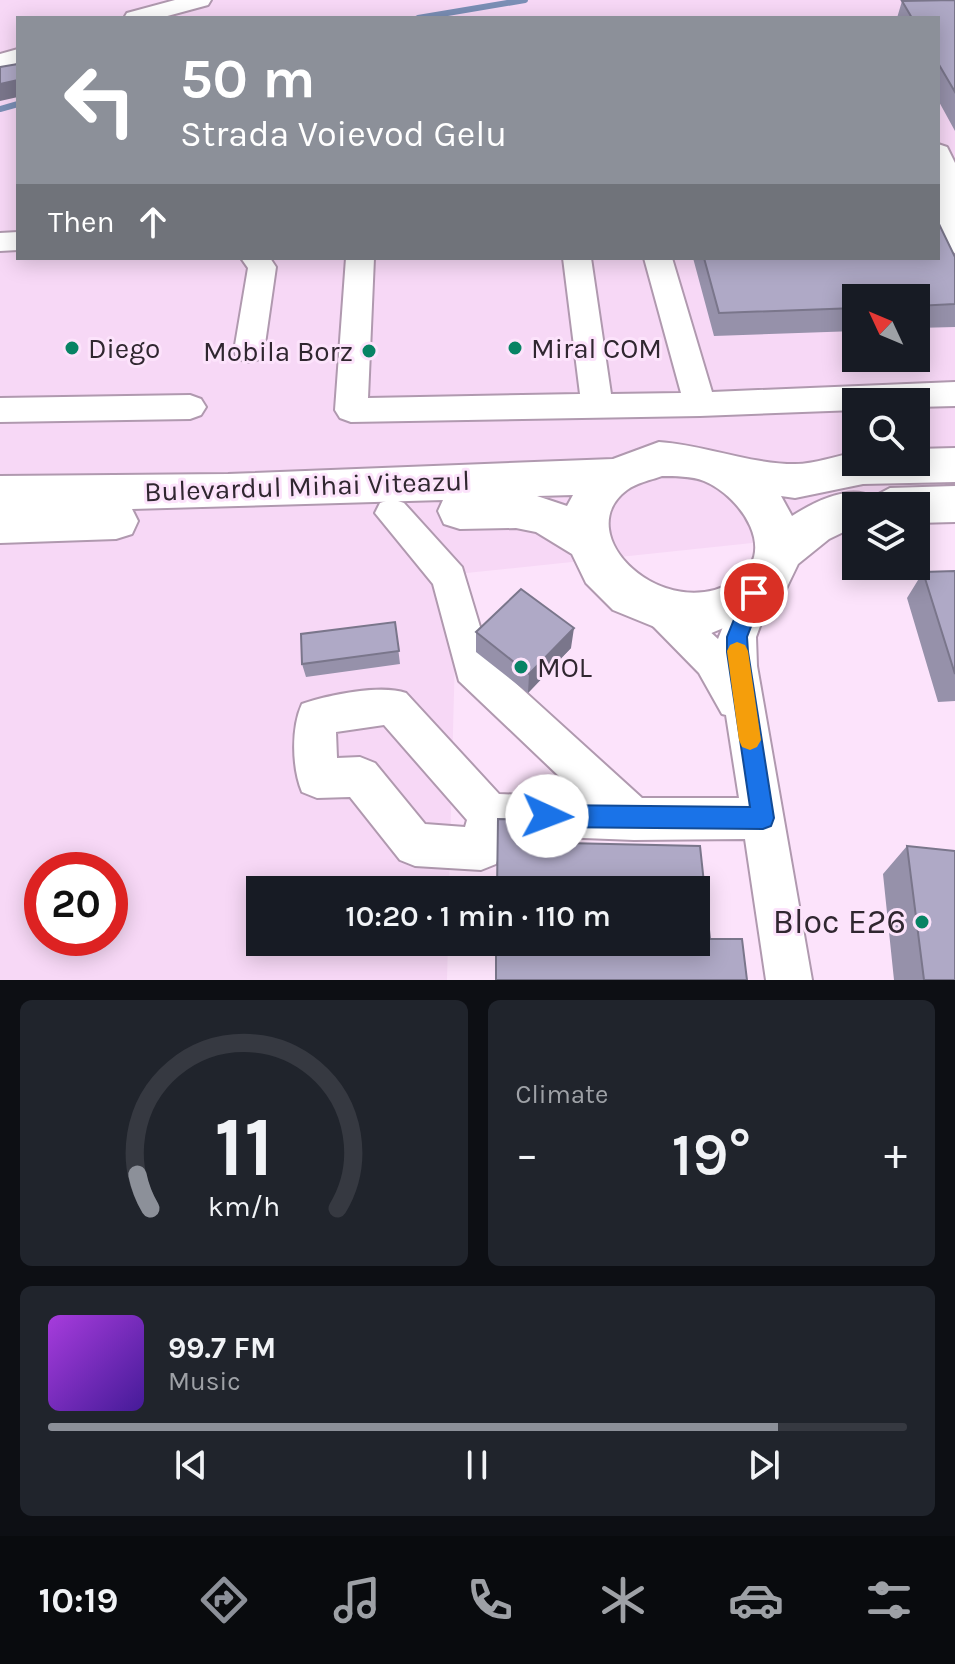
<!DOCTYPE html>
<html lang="en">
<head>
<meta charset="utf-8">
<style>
	body { margin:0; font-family:Karla,sans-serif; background:#20242c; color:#f1f3f6; height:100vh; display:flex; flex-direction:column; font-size:30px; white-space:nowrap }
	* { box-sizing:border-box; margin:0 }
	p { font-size:26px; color:#9ea1a6 }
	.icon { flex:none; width:44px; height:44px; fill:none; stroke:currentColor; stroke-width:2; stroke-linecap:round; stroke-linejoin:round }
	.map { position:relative; height:980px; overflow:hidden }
	.drawer { display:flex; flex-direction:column; gap:20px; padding:20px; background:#0d0f14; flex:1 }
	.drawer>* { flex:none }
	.hud { position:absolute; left:16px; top:16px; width:924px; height:244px; border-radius:0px; box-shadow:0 4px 20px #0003; background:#8c9099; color:#fff; overflow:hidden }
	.needle { width:52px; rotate:314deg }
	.buttons { position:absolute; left:842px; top:284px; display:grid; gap:16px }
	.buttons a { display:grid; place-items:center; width:88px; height:88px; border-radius:0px; background:#171b24; box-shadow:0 4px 20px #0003; font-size:40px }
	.speed { position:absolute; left:24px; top:852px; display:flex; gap:16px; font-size:40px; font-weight:700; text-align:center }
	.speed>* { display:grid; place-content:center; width:104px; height:104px; border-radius:50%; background:#171b24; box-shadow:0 4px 20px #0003; line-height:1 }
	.speed .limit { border:12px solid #d22; background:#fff; color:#111 }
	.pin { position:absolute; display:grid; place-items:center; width:68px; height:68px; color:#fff; margin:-34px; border:4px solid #fff; border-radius:50%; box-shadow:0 2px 8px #0007 }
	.me { position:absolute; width:88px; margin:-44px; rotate:92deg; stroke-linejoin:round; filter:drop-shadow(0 0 6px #0008) }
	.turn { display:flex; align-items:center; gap:28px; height:168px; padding:0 32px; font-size:36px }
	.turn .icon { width:104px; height:104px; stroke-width:2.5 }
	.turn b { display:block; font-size:56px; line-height:68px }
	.then { display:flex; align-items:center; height:76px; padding:0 32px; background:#0003; gap:16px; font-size:30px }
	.big { font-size:60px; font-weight:600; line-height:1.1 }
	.drawer .card { flex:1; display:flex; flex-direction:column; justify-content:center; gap:12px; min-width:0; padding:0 28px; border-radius:12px; background:#20242c }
	.drawer .dial { align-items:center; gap:0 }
	.dial svg { height:208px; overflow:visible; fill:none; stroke:#363941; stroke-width:7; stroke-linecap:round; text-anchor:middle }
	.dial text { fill:#f1f3f6; stroke:none }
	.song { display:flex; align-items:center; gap:24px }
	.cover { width:96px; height:96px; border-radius:12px; background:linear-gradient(135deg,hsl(280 70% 55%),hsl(260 70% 35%)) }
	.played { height:8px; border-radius:4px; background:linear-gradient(90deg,#8c9099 85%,#363941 85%) }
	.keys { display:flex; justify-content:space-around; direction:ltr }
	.heat { display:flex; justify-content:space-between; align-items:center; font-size:44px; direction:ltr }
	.drawer .tiles { flex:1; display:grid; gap:20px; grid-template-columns:1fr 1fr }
	.card:last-child { grid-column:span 2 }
	.trip { position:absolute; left:246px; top:876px; width:464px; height:80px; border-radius:0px; background:#171b24; box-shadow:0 4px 20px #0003; font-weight:600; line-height:80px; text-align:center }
	.tab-bar { display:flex; height:128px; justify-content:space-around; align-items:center; background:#090b0e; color:#9ea1a6 }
	.tab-bar .icon { width:56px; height:56px }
	.tab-bar .selected { color:#8c9099 }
	.tab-bar b { font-size:36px; color:#f1f3f6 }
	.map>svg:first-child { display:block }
</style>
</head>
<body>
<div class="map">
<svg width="955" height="980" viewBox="0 0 955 980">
	<rect width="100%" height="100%" fill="#fce3fb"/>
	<path fill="#f7d8f6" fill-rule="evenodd" d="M0,0h955v522l-39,4v-20h-60v26l-399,42 -8,316h-189v52h188l-1,38h-447zM18,18h920v240h-920zM856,298h60v60h-60zM856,402h60v60h-60zM42,870h68v68h-68z"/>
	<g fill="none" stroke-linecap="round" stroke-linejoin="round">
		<path stroke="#7b8fb6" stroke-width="6" d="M418,18l107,-18
			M0,109l18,-5"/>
		<defs>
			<path id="minor" d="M175,0h36l-3,5 -48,13h-36l3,-5z
				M18,49v14l-18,5v-14z
				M938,144l9,3 8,16v90l-10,-3 -7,-15z
				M18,232v18l-18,1v-18z
				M241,258h29l6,9 -12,84 -4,8 -11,3 -11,-3 -4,-8 14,-83z
				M346,258h28l-6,140 212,-4 -17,-136h28l20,136 70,-1 -37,-135h28l40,134 243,-10v24l-39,1v-5h-60v8l-156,6 -349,6 -11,-4 -5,-8z
				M190,395l11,4 5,8 -5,8 -11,4 -190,3v-24z
				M392,499l12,4 58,64 28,93 152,138h97l-13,-83 -4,-1 -23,-41 -51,-52 -5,-11 5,-11 13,-5 13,5 44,40 23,-57 13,-4 13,4 5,11 -16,44 1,29 55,314h-46l-21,-141 -111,1 -129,-5 -9,29 -15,6 -66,-4 -15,-6 -50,-63 -33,1 -15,-6c-10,-24 -11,-64 0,-88 25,-9 79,-20 104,-11l93,101 82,3 -122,-116 -26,-97 -58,-71 5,-10zM384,725l83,95 -2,7 -40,-3 -50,-61 -15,-6 -23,1 -1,-26z"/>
			<path id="major" d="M659,442c46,3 90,22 136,22 19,0 42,-8 61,-12v10h60v-13l39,-1v34l-92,2 -68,14 -14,-2 11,20c22,-14 56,-32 81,-19l17,-9 65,-2v36l-39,1v-17h-60v20l-27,13 -31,25 -14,29 -15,16 -60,25 -42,-2 -54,-22 -27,-27 -14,-29 -36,-22 -20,-4 -56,1 -16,-5 -6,-13 5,-11 -311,9 6,12 -6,13 -16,5 -116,4v-67l228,-2 385,-15zM662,476c13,0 30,0 42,5 37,15 76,72 31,100 -71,44 -167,-47 -108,-91 9,-7 24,-10 35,-14zM573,495l-6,11 -30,-10z"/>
		</defs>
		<use href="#minor" stroke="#b099af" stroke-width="4"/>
		<use href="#major" stroke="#b099af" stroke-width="4"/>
		<use href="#minor" fill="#fff" fill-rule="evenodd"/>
		<use href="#major" fill="#fff" fill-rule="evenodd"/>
	</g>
	<path fill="#9691aa" d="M955,0v131l-17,-31v-82h-41l5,-17z
		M955,257v70l-39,1v-30h-60v33l-142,5 -21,-78h245z
		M955,571v130l-17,1 -31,-104 16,-26z
		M395,622l5,42 -94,13 -4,-13z
		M476,632l95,16 -43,45 -52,-41z
		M907,846l48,134h-61l-11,-106z"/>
	<path fill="#7a768b" d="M18,80v17l-18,4v-17z
		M574,628l-3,20 -43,45 1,-19z"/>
	<path fill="#afa9c6" stroke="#7a768b" stroke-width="2" d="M955,0v92l-17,-29v-45h-26l-10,-17z
		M18,64v16l-18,4v-17z
		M938,222l17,35v47l-39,2v-8h-60v10l-137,5 -15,-55h234z
		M955,571v103l-32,-102z
		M521,589l53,39 -45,46 -53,-42z
		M395,622l4,29 -97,13 -1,-30z
		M498,819l67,2v22l135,3 10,93h32l5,41h-251v-38h200v-52h-199z
		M907,846l48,5v129h-31z"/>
	<path fill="#1a73e8" stroke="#114b97" stroke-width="2" d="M754,585l7,2 3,6 -17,44 1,15 26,166 -3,8 -8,3 -216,-2 -8,-3 -4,-8 4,-8 8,-3 203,2 -23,-155v-15l20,-50z"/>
	<path fill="#f59e0b" d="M737,642l8,3 3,6 13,89 -4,7 -7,3 -8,-3 -3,-7 -12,-89 3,-6z"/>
	<g fill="#078364" stroke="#fce3fb" stroke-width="3">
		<circle cx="72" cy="348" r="8"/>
		<circle cx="515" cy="348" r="8"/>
		<circle cx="369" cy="351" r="8"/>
		<circle cx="521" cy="667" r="8"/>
		<circle cx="922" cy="922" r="8"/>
	</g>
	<g text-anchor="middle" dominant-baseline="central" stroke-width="6" stroke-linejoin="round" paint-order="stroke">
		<g font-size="28" fill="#302730" stroke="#fce3fb" text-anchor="start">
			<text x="88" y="348">Diego</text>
			<text x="531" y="348">Miral COM</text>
			<text x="353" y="351" text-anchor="end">Mobila Borz</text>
			<text x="537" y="667">MOL</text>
		</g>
		<g font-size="28" fill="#302730" stroke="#fce3fb">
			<text transform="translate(307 486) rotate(-2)">Bulevardul Mihai Viteazul</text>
		</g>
		<g font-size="34" fill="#302730" stroke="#fce3fb" text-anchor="end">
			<text x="906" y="922">Bloc E26</text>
		</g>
	</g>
</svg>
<div class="buttons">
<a><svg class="needle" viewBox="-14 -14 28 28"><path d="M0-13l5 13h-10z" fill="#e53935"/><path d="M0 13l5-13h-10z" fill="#9ea1a6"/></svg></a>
<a><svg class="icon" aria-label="search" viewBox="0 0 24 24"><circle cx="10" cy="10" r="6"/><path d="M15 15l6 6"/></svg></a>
<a><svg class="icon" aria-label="layers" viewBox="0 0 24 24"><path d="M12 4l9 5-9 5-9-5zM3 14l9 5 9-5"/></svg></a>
</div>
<div class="speed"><div class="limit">20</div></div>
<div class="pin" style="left:754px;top:593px;background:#d93025"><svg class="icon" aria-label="arrive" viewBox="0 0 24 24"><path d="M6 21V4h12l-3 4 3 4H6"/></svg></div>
<svg class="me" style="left:547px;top:816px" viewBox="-20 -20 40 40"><circle r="19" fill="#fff"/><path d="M0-13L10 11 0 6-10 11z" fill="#1a73e8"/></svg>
<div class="trip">10:20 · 1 min · 110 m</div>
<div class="hud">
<div class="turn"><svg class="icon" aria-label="left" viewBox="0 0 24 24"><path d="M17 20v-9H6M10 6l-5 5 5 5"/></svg><div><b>50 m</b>Strada Voievod Gelu</div></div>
<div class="then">Then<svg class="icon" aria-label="ahead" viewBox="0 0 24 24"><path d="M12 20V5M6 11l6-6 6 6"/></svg></div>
</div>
</div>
<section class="drawer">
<div class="tiles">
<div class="card dial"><svg viewBox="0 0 100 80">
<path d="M14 69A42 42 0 1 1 86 69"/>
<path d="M14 69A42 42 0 0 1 9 56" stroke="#8c9099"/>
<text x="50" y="56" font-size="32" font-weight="700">11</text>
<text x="50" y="72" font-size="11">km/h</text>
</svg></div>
<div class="card"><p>Climate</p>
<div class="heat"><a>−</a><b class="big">19°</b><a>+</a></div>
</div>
<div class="card">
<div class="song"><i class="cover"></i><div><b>99.7 FM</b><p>Music</p></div></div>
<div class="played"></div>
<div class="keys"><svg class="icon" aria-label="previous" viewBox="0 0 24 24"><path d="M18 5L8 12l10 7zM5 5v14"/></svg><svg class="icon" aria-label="pause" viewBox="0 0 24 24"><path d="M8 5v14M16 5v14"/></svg><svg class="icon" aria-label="next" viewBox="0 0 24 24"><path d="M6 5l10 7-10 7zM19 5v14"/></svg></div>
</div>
</div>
</section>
<nav class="tab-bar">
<b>10:19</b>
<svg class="icon selected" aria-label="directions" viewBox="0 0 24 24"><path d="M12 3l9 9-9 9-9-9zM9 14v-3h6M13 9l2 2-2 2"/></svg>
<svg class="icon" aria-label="music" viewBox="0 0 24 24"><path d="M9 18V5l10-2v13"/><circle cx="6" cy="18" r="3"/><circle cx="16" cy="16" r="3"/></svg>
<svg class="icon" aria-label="phone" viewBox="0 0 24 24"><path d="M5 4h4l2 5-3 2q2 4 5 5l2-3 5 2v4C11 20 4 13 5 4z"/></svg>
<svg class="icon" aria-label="climate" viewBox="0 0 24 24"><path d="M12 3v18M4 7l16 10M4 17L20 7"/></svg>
<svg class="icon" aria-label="car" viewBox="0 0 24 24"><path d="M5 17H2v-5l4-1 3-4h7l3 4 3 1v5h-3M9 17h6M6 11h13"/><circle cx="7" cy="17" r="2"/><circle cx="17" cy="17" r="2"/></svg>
<svg class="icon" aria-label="filters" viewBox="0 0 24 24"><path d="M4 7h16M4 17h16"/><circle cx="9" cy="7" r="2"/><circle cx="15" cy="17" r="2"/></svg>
</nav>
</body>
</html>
